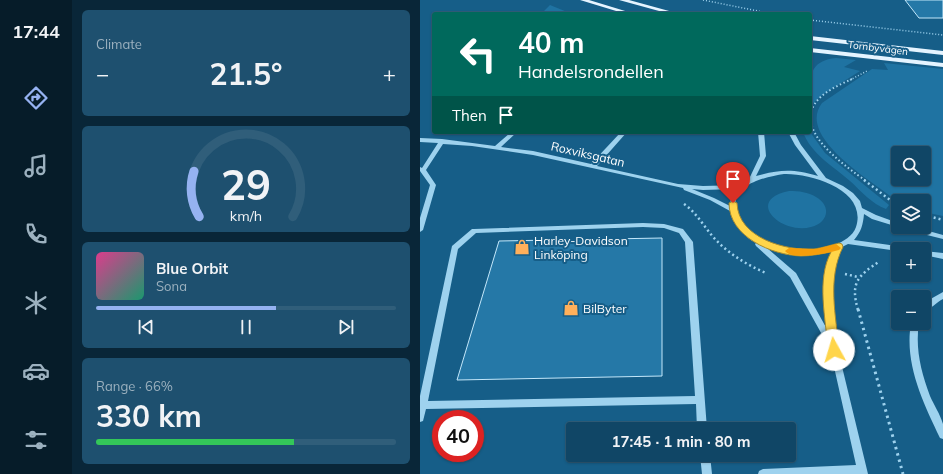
<!DOCTYPE html>
<html lang="en">
<head>
<meta charset="utf-8">
<style>
	body { margin:0; font-family:Mulish,sans-serif; background:#1e506f; color:#f1f3f6; height:100vh; display:flex; flex-direction:column; font-size:15px; white-space:nowrap }
	* { box-sizing:border-box; margin:0 }
	p { font-size:13px; color:#9cb1bf }
	.icon { flex:none; width:22px; height:22px; fill:none; stroke:currentColor; stroke-width:2; stroke-linecap:round; stroke-linejoin:round }
	.map { position:relative; flex:1; overflow:hidden }
	.panel { display:flex; flex-direction:column; gap:10px; padding:10px; background:#092638; width:348px }
	.panel>* { flex:none }
	.top-card { position:absolute; left:12px; top:12px; width:380px; height:122px; border-radius:4px; box-shadow:0 1px 3px #0004,0 0 0 1px #305e7a; background:#00695c; color:#fff; overflow:hidden }
	.controls { position:absolute; left:471px; top:146px; display:grid; gap:8px }
	.controls a { display:grid; place-items:center; width:40px; height:40px; border-radius:4px; background:#104666; box-shadow:0 1px 3px #0004,0 0 0 1px #305e7a; font-size:20px }
	.speed { position:absolute; left:12px; top:410px; display:flex; gap:8px; font-size:20px; font-weight:700; text-align:center }
	.speed>* { display:grid; place-content:center; width:52px; height:52px; border-radius:50%; background:#104666; box-shadow:0 1px 3px #0004,0 0 0 1px #305e7a; line-height:1 }
	.speed .limit { border:6px solid #d22; background:#fff; color:#111 }
	.pin { position:absolute; display:grid; place-items:center; width:34px; height:34px; color:#fff; margin:-41px -17px; border-radius:50% 50% 50% 0; rotate:-45deg; box-shadow:0 0 4px #0007 }
	.pin .icon { rotate:45deg }
	.me { position:absolute; width:44px; margin:-22px; rotate:354deg; stroke-linejoin:round; filter:drop-shadow(0 0 3px #0008) }
	.turn { display:flex; align-items:center; gap:14px; height:84px; padding:0 20px; font-size:18px }
	.turn .icon { width:52px; height:52px; stroke-width:2.5 }
	.turn b { display:block; font-size:28px; line-height:34px }
	.then { display:flex; align-items:center; height:38px; padding:0 20px; background:#0003; gap:8px; font-size:15px }
	.big { font-size:30px; font-weight:700; line-height:1.1 }
	.panel .widget { flex:1; display:flex; flex-direction:column; justify-content:center; gap:6px; min-width:0; padding:0 14px; border-radius:6px; background:#1e506f }
	.panel .dial { align-items:center; gap:0 }
	.dial svg { height:104px; overflow:visible; fill:none; stroke:#305e7a; stroke-width:7; stroke-linecap:round; text-anchor:middle }
	.dial text { fill:#f1f3f6; stroke:none }
	.song { display:flex; align-items:center; gap:12px }
	.cover { width:48px; height:48px; border-radius:6px; background:linear-gradient(135deg,hsl(330 70% 55%),hsl(160 70% 35%)) }
	.played { height:4px; border-radius:2px; background:linear-gradient(90deg,#95b2f1 60%,#305e7a 60%) }
	.keys { display:flex; justify-content:space-around; direction:ltr }
	.heat { display:flex; justify-content:space-between; align-items:center; font-size:22px; direction:ltr }
	.charge { height:6px; border-radius:3px; background:linear-gradient(90deg,#34c759 66%,#305e7a 0) }
	.trip { position:absolute; left:146px; top:422px; width:230px; height:40px; border-radius:4px; background:#104666; box-shadow:0 1px 3px #0004,0 0 0 1px #305e7a; font-weight:700; line-height:40px; text-align:center }
	main { display:flex; flex:1; min-height:0 }
	.dock { display:flex; flex-direction:column; width:72px; justify-content:space-around; align-items:center; background:#061c29; color:#9cb1bf }
	.dock .icon { width:28px; height:28px }
	.dock .current { color:#95b2f1 }
	.dock b { font-size:18px; color:#f1f3f6 }
	.map>svg:first-child { display:block }
</style>
</head>
<body>
<main>
<nav class="dock">
<b>17:44</b>
<svg class="icon current" aria-label="directions" viewBox="0 0 24 24"><path d="M12 3l9 9-9 9-9-9zM9 14v-3h6M13 9l2 2-2 2"/></svg>
<svg class="icon" aria-label="music" viewBox="0 0 24 24"><path d="M9 18V5l10-2v13"/><circle cx="6" cy="18" r="3"/><circle cx="16" cy="16" r="3"/></svg>
<svg class="icon" aria-label="phone" viewBox="0 0 24 24"><path d="M5 4h4l2 5-3 2q2 4 5 5l2-3 5 2v4C11 20 4 13 5 4z"/></svg>
<svg class="icon" aria-label="climate" viewBox="0 0 24 24"><path d="M12 3v18M4 7l16 10M4 17L20 7"/></svg>
<svg class="icon" aria-label="car" viewBox="0 0 24 24"><path d="M5 17H2v-5l4-1 3-4h7l3 4 3 1v5h-3M9 17h6M6 11h13"/><circle cx="7" cy="17" r="2"/><circle cx="17" cy="17" r="2"/></svg>
<svg class="icon" aria-label="filters" viewBox="0 0 24 24"><path d="M4 7h16M4 17h16"/><circle cx="9" cy="7" r="2"/><circle cx="15" cy="17" r="2"/></svg>
</nav>
<section class="panel">
<div class="widget"><p>Climate</p>
<div class="heat"><a>−</a><b class="big">21.5°</b><a>+</a></div>
</div>
<div class="widget dial"><svg viewBox="0 0 100 80">
<path d="M14 69A42 42 0 1 1 86 69"/>
<path d="M14 69A42 42 0 0 1 10 34" stroke="#95b2f1"/>
<text x="50" y="56" font-size="32" font-weight="700">29</text>
<text x="50" y="72" font-size="11">km/h</text>
</svg></div>
<div class="widget">
<div class="song"><i class="cover"></i><div><b>Blue Orbit</b><p>Sona</p></div></div>
<div class="played"></div>
<div class="keys"><svg class="icon" aria-label="previous" viewBox="0 0 24 24"><path d="M18 5L8 12l10 7zM5 5v14"/></svg><svg class="icon" aria-label="pause" viewBox="0 0 24 24"><path d="M8 5v14M16 5v14"/></svg><svg class="icon" aria-label="next" viewBox="0 0 24 24"><path d="M6 5l10 7-10 7zM19 5v14"/></svg></div>
</div>
<div class="widget"><p>Range · 66%</p><b class="big">330 km</b><div class="charge"></div></div>
</section>
<div class="map">
<svg width="523" height="474" viewBox="0 0 523 474">
	<rect width="100%" height="100%" fill="#165e88"/>
	<path fill="#1f73a2" fill-rule="evenodd" d="M130,5l22,9h-31z
		M416,58l20,2 -12,7 16,4 -38,24 -12,11c0,-25 -4,-45 26,-48z
		M464,63l59,6v147l-19,-4v-11h-26l-4,-2c-22,-18 -98,-62 -72,-96l50,-34 16,1zM478,153h26v26h-26z
		M383,132h7l15,21 64,52 -3,4c-14,-5 -25,-18 -36,-28 -17,-15 -39,-27 -47,-49z
		M369,191c10,0 19,1 27,6 16,9 12,26 -5,30 -30,8 -67,-27 -22,-36z"/>
	<path fill="#2578a7" stroke="#c3e7fa" d="M485,0h38v18h-24z
		M242,238v138l-205,4 42,-139z"/>
	<g fill="none" stroke-linecap="round" stroke-linejoin="round">
		<path stroke="#9ed2ee" stroke-width="1.5" stroke-dasharray="1 2" stroke-linecap="butt" d="M283,0l70,14
			M390,20l133,15
			M430,80l17,-9"/>
		<path stroke="#9ed2ee" stroke-width="2" stroke-dasharray="1.5 2.5" stroke-linecap="butt" d="M432,79c-13,6 -30,13 -38,26 -17,29 33,62 52,76"/>
		<path stroke="#9ed2ee" stroke-width="2.5" stroke-dasharray="2 3" stroke-linecap="butt" d="M444,180l34,26
			M264,204c13,9 20,23 31,35 14,15 32,26 51,34
			M504,215l19,5
			M425,274l13,3
			M438,310c-8,-28 0,-34 22,-49"/>
		<path stroke="#9ed2ee" stroke-width="3" stroke-dasharray="2.5 4" stroke-linecap="butt" d="M438,309l45,165"/>
		<path fill="#9ed2ee" fill-rule="evenodd" d="M91,132h6l-16,15 32,4 58,13 30,-32h6l-30,34 81,18 25,2 37,-1 9,-6 11,-23 -2,-24h6l2,24 -10,20c25,-7 38,-7 62,0l-23,-31 -7,-13h6l7,13 25,33 17,8 10,7 7,8 2,7 14,7 22,8v4l-26,-8 -8,-5c-1,11 -3,18 -10,26l50,7 4,2h-10v2l-50,-7 -6,3 -5,12 -4,16v22l5,53 30,124h-110l1,-3 4,-2 93,-4 -26,-116 -40,-72 -34,-31 -1,-2 1,-1c-13,-7 -21,-18 -26,-32l-20,-11 -26,-10 -1,-2 -150,-33 -61,-9 -29,-2 -17,26 10,15 -13,45 -3,2v-14l10,-33 -10,-14v-4l2,1 16,-25 -18,-1v-4l22,1 53,7zM364,174c27,-1 84,16 72,53 -3,9 -13,15 -22,18 -27,11 -65,4 -86,-15 -6,-5 -8,-11 -11,-18 -9,-27 28,-35 47,-38zM272,189l11,1 33,-1 -5,8 -1,9 -16,-8zM347,248c22,7 44,9 67,3 -13,25 -8,53 -6,80l-32,-58z
			M223,223l21,1 19,5 10,13 14,187h-10l-1,-25 -270,5 -3,12 -3,1v-26l32,-150 20,-17h2zM223,227l21,1 15,5 6,9 10,154 -267,5 30,-152 18,-16z
			M482,227h12l29,8v4l-40,-10z
			M504,251l19,2v6l-19,-4z
			M523,292v7c-6,3 -14,11 -19,13v-8l3,-3z
			M491,323h8c-4,25 2,49 11,73 4,9 10,18 13,28 0,4 0,11 0,15l-3,-1c-17,-36 -36,-74 -29,-115z
			M280,455h10l2,19h-10z"/>
		<path fill="#e5f4ff" fill-rule="evenodd" d="M160,0h9l46,14h-9z
			M199,0h10l51,14h-10z
			M390,36l133,15v4l-133,-15z
			M390,48l133,15v4l-133,-15z"/>
	</g>
	<path fill="#ffd54a" stroke="#a68a30" d="M313,201l4,2c1,35 49,48 77,46 8,-1 17,-4 25,-6l3,1 1,3c-16,32 -7,68 -4,103l-1,3h-8l-2,-3c-2,-31 -12,-70 3,-98 -10,2 -20,4 -30,4 -29,-1 -72,-19 -72,-53z"/>
	<path fill="#f59e0b" d="M416,244l5,4 -2,2c-11,3 -46,11 -54,1l4,-3 27,1z"/>
	<defs>
		<symbol id="shop-bare" viewBox="-9 -9 18 18"><path d="M-5-2.5h2.3a2.7 3.5 0 0 1 5.4 0H5L5.5 6h-11ZM-1.5-2.5h3a1.5 2.3 0 0 0-3 0Z" fill="#ffb05b" stroke="#165e88" stroke-width="2.5" paint-order="stroke"/></symbol>
	</defs>
	<g fill-rule="evenodd">
		<use href="#shop-bare" x="91" y="236" width="22" height="22"/>
		<use href="#shop-bare" x="140" y="297" width="22" height="22"/>
	</g>
	<g text-anchor="middle" dominant-baseline="central" stroke-width="4" stroke-linejoin="round" paint-order="stroke">
		<g font-size="10" fill="#fff" stroke="#165e88">
			<text transform="translate(458 48) rotate(7)">Tornbyvägen</text>
		</g>
		<g font-size="12" fill="#fff" stroke="#165e88">
			<text transform="translate(168 154) rotate(13)">Roxviksgatan</text>
		</g>
		<g font-size="12" fill="#fff" stroke="#165e88" text-anchor="start">
			<text x="114" y="240">Harley-Davidson<tspan x="114" dy="14">Linköping</tspan></text>
			<text x="163" y="308">BilByter</text>
		</g>
	</g>
</svg>
<div class="controls">
<a><svg class="icon" aria-label="search" viewBox="0 0 24 24"><circle cx="10" cy="10" r="6"/><path d="M15 15l6 6"/></svg></a>
<a><svg class="icon" aria-label="layers" viewBox="0 0 24 24"><path d="M12 4l9 5-9 5-9-5zM3 14l9 5 9-5"/></svg></a>
<a>+</a>
<a>−</a>
</div>
<div class="speed"><div class="limit">40</div></div>
<div class="pin" style="left:313px;top:203px;background:#d93025"><svg class="icon" aria-label="arrive" viewBox="0 0 24 24"><path d="M6 21V4h12l-3 4 3 4H6"/></svg></div>
<svg class="me" style="left:414px;top:350px" viewBox="-20 -20 40 40"><circle r="19" fill="#fff"/><path d="M0-13L10 11 0 6-10 11z" fill="#ffd54a"/></svg>
<div class="trip">17:45 · 1 min · 80 m</div>
<div class="top-card">
<div class="turn"><svg class="icon" aria-label="left" viewBox="0 0 24 24"><path d="M17 20v-9H6M10 6l-5 5 5 5"/></svg><div><b>40 m</b>Handelsrondellen</div></div>
<div class="then">Then<svg class="icon" aria-label="arrive" viewBox="0 0 24 24"><path d="M6 21V4h12l-3 4 3 4H6"/></svg></div>
</div>
</div>
</main>
</body>
</html>
